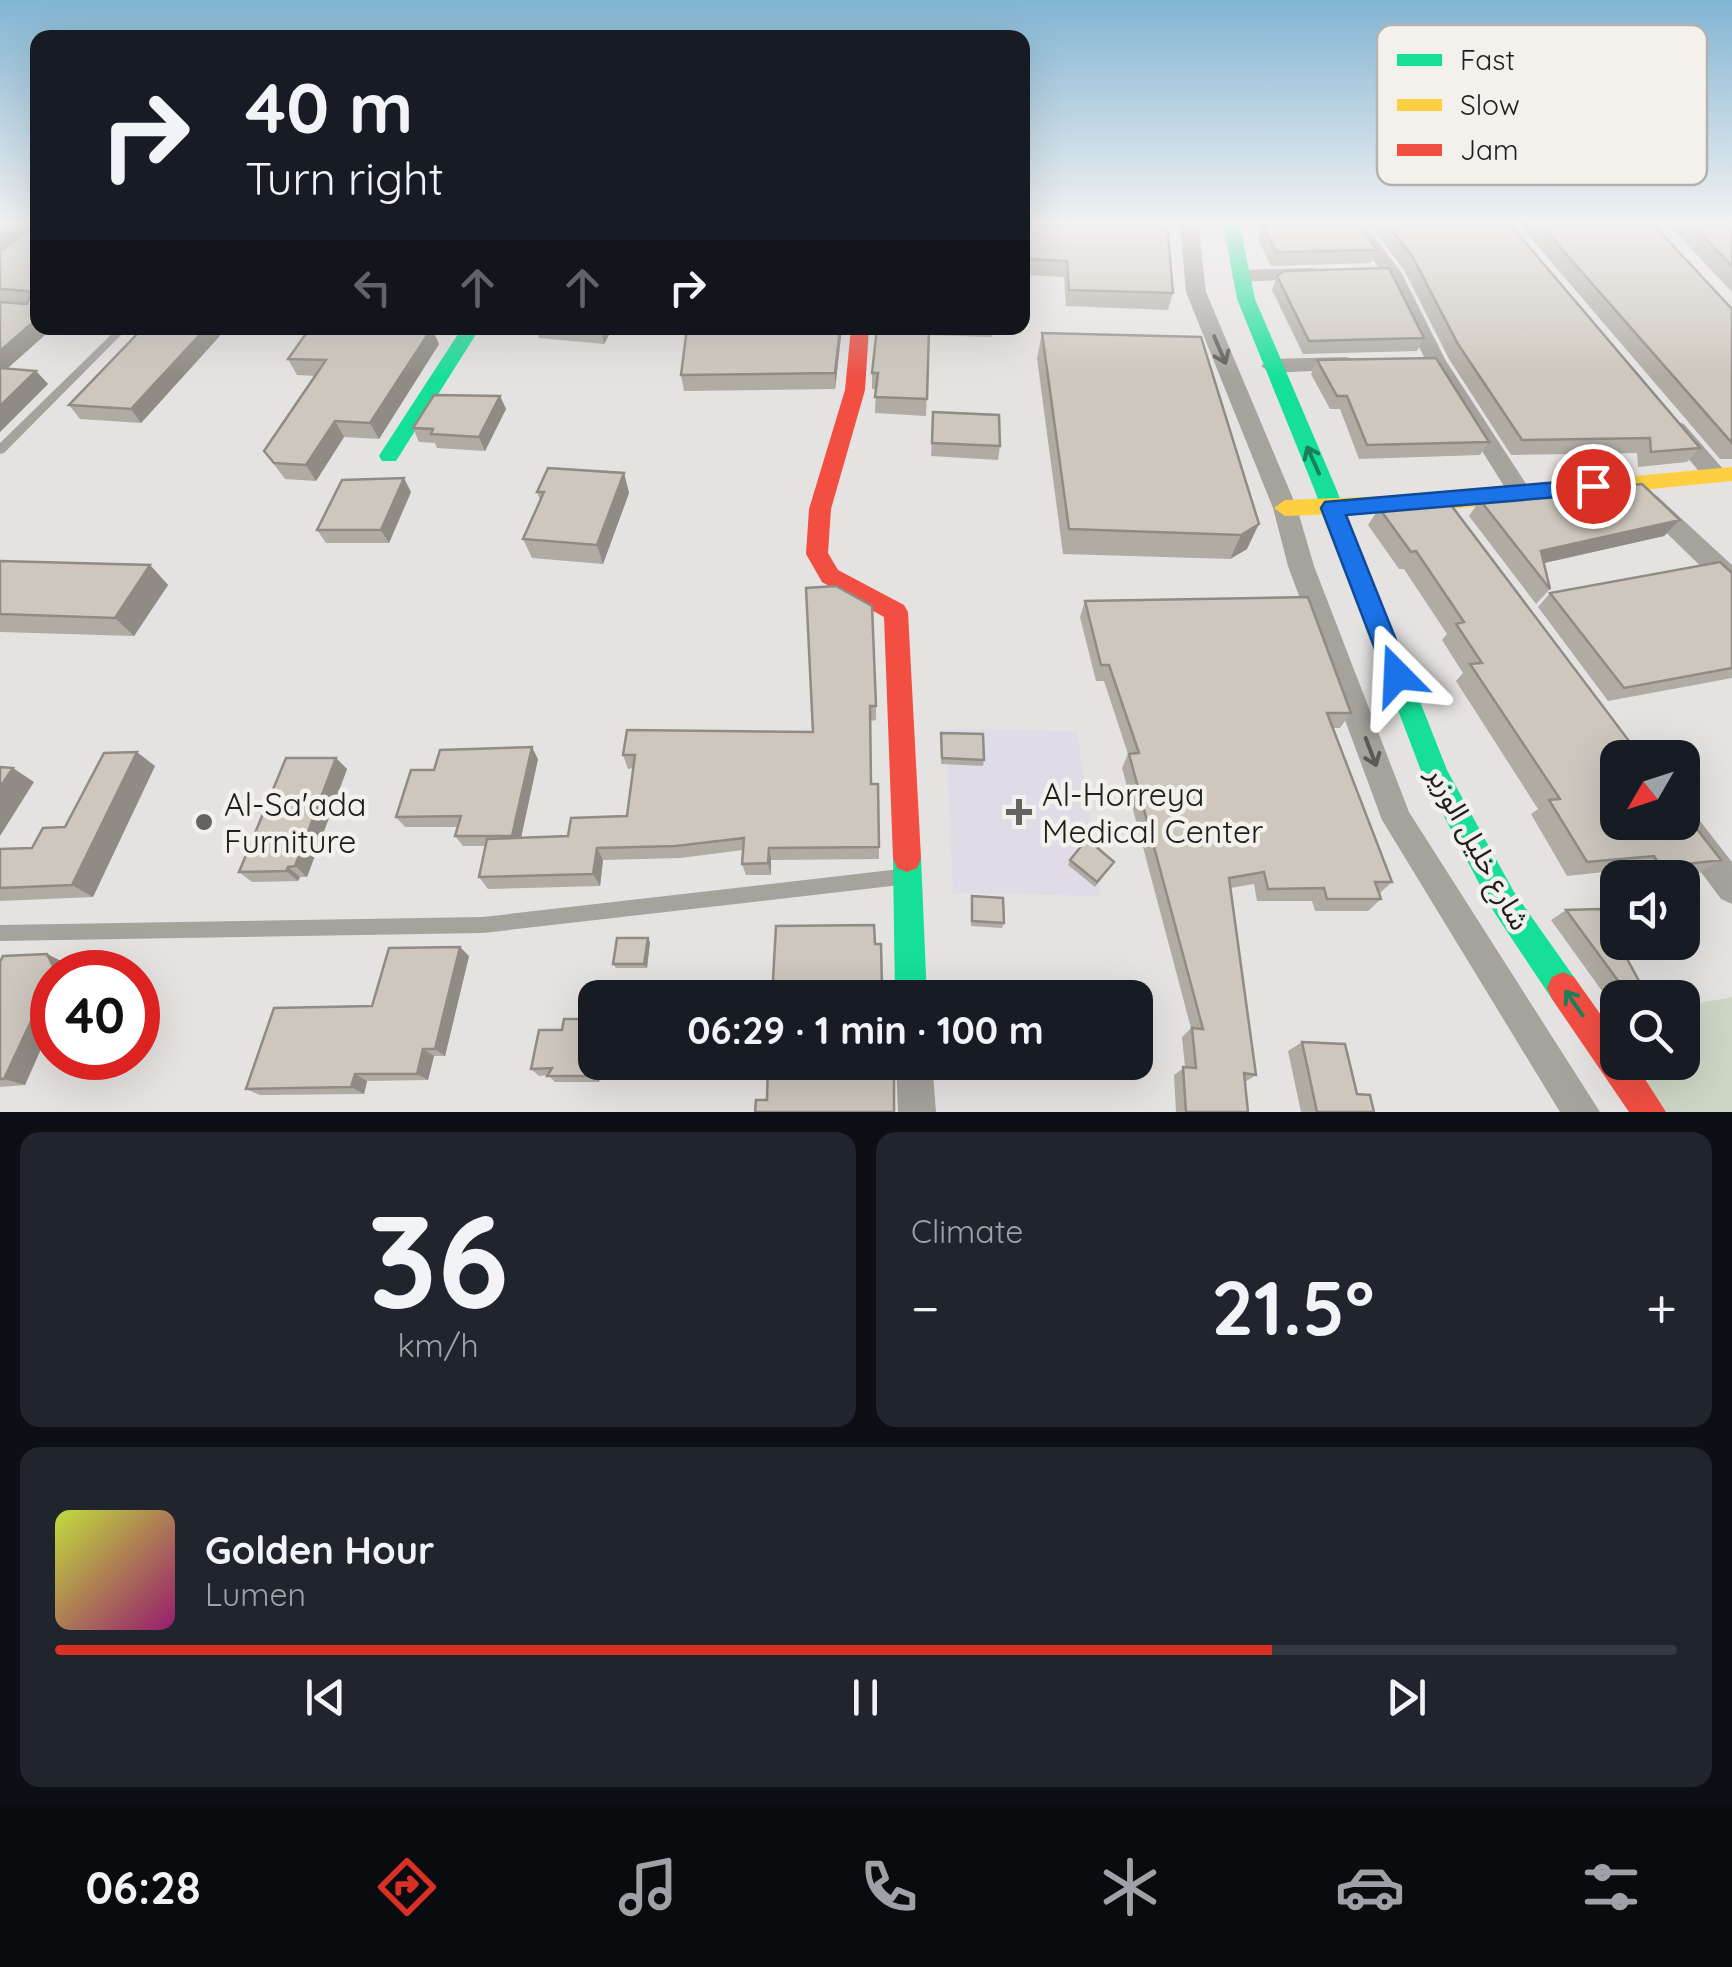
<!DOCTYPE html>
<html lang="en">
<head>
<meta charset="utf-8">
<style>
	body { margin:0; font-family:Quicksand,"Noto Sans Arabic",sans-serif; background:#20242c; color:#f1f3f6; height:100vh; display:flex; flex-direction:column; font-size:38px; white-space:nowrap }
	* { box-sizing:border-box; margin:0 }
	p { font-size:32px; color:#9ea1a6 }
	.icon { flex:none; width:55px; height:55px; fill:none; stroke:currentColor; stroke-width:2; stroke-linecap:round; stroke-linejoin:round }
	.map { position:relative; height:1112px; overflow:hidden }
	.drawer { display:flex; flex-direction:column; gap:20px; padding:20px; background:#0d0f14; flex:1 }
	.drawer>* { flex:none }
	.banner { position:absolute; left:30px; top:30px; width:1000px; height:305px; border-radius:20px; box-shadow:0 10px 40px #0002; background:#171b24; color:#f1f3f6; overflow:hidden }
	.needle { width:65px; rotate:231deg }
	.controls { position:absolute; left:1600px; top:740px; display:grid; gap:20px }
	.controls a { display:grid; place-items:center; width:100px; height:100px; border-radius:20px; background:#171b24; box-shadow:0 10px 40px #0002; font-size:50px }
	.speed { position:absolute; left:30px; top:950px; display:flex; gap:20px; font-size:50px; font-weight:700; text-align:center }
	.speed>* { display:grid; place-content:center; width:130px; height:130px; border-radius:50%; background:#171b24; box-shadow:0 10px 40px #0002; line-height:1 }
	.speed .limit { border:15px solid #d22; background:#fff; color:#111 }
	.pin { position:absolute; display:grid; place-items:center; width:85px; height:85px; color:#fff; margin:-42px; border:5px solid #fff; border-radius:50%; box-shadow:0 2px 10px #0007 }
	.me { position:absolute; width:110px; margin:-55px; rotate:339deg; stroke-linejoin:round; filter:drop-shadow(0 0 8px #0008) }
	.turn { display:flex; align-items:center; gap:35px; height:210px; padding:0 50px; font-size:45px }
	.turn .icon { width:130px; height:130px; stroke-width:2.5 }
	.turn b { display:block; font-size:70px; line-height:85px }
	.lanes { display:flex; align-items:center; height:95px; padding:0 50px; background:#0003; justify-content:center; gap:50px; direction:ltr }
	.lanes .off { opacity:.35 }
	.big { font-size:75px; font-weight:700; line-height:1.1 }
	.drawer .widget { flex:1; display:flex; flex-direction:column; justify-content:center; gap:15px; min-width:0; padding:0 35px; border-radius:20px; background:#20242c }
	.drawer .dial { align-items:center; gap:0 }
	.dial b { font-size:130px; line-height:1 }
	.song { display:flex; align-items:center; gap:30px }
	.cover { width:120px; height:120px; border-radius:15px; background:linear-gradient(135deg,hsl(70 70% 55%),hsl(320 70% 35%)) }
	.played { height:10px; border-radius:5px; background:linear-gradient(90deg,#d93025 75%,#363941 75%) }
	.keys { display:flex; justify-content:space-around; direction:ltr }
	.heat { display:flex; justify-content:space-between; align-items:center; font-size:55px; direction:ltr }
	.drawer .tiles { flex:1; display:grid; gap:20px; grid-template-columns:1fr 1fr }
	.widget:last-child { grid-column:span 2 }
	.trip { position:absolute; left:578px; top:980px; width:575px; height:100px; border-radius:20px; background:#171b24; box-shadow:0 10px 40px #0002; font-weight:700; line-height:100px; text-align:center }
	.tab-bar { display:flex; height:160px; justify-content:space-around; align-items:center; background:#090b0e; color:#9ea1a6 }
	.tab-bar .icon { width:70px; height:70px }
	.tab-bar .on { color:#d93025 }
	.tab-bar b { font-size:45px; color:#f1f3f6 }
	.map>svg:first-child { display:block }
</style>
</head>
<body>
<div class="map">
<svg width="1732" height="1112" viewBox="0 0 1732 1112">
	<rect width="100%" height="100%" fill="#e5e3e1"/>
	<path fill="#dfdce8" d="M946,729l131,2 24,165 -148,-3z"/>
	<path fill="#ced7c5" d="M1732,997v115h-66l-36,-49 52,-1 1,-56z"/>
	<g fill="none" stroke-linecap="round" stroke-linejoin="round">
		<path fill="#a6a39d" fill-rule="evenodd" d="M118,328h10l-124,125 -4,1v-11z
			M900,869l6,2 2,6 -2,6 -6,2 -417,48 -483,8v-16l483,-8z"/>
		<path fill="#a6a39d" fill-rule="evenodd" d="M1180,222h18l8,70 91,216 17,58 95,246 191,300h-40l-178,-292 -94,-254 -15,-58 -87,-216z
			M1345,222h18l38,50 45,89 86,132 -4,6h-16l-86,-138 -43,-88z
			M1312,268l7,2v8l-79,4 -9,-6 9,-6z
			M1346,357l7,2 3,5 -3,5 -82,4 -10,-7 10,-7z
			M1676,421l8,3 39,45 4,6 -4,6h-16l-39,-47 -3,-5z
			M1649,493l8,3 75,69v26l-9,-3 -82,-80 -4,-6 4,-6z
			M1682,808l11,4 39,50v42l-11,-5 -50,-67 -4,-10h15z
			M896,1062h36l4,50h-38z"/>
		<path fill="#16e098" fill-rule="evenodd" d="M1223,222h16l16,77 80,187 112,284 67,122 60,85 5,11 -5,11 -11,5 -11,-5 -58,-87 -71,-136 -110,-290 -76,-187z
			M462,328h18l-84,133h-14l-3,-5 3,-5z
			M907,844l10,4 4,10 6,140h-32l-2,-140 4,-10z"/>
		<path fill="#ffcf43" fill-rule="evenodd" d="M1732,467v14l-291,29 -156,6 -11,-8 11,-8 156,-6z"/>
		<path fill="#f24e42" fill-rule="evenodd" d="M851,328h18l-4,62 -34,119 -3,44 10,17 66,35 4,7 13,246 -4,10 -10,4 -10,-4 -4,-10 -9,-241 -62,-35 -16,-28 3,-45 36,-119z
			M1563,972l11,5 44,62v23h16l32,50h-37l-77,-113 -5,-11 5,-11z"/>
	</g>
	<path fill="#b0aba3" d="M0,222h38v106l-31,41 29,2 12,13 -48,48z
		M1022,222l151,71 -5,17 -102,-4 -2,-29 -37,-2 -5,-28z
		M1368,222h140l192,226 -13,14 -49,5 -1,-14 -126,2 -62,-96 -45,-89z
		M1517,222h134l81,87v150h-12z
		M1666,222h66v70z
		M1263,226l114,24 -6,13 -100,3 -13,-27z
		M1277,276l147,62 -7,13 -114,3 -31,-64z
		M143,328h84l-86,95 -61,-4 -11,-14z
		M535,328h78l-9,16 -65,-6z
		M687,328h155l-7,61 -151,2 -3,-16z
		M877,328h116l-1,9 -63,-2 -3,81 -51,-3 1,-24h-4v-16z
		M1042,333l159,4 46,212 -17,10 -167,-5 -26,-196z
		M439,344l-60,95 -35,-2 -28,44 -31,-2 -21,-28 52,-75 -19,-1 -9,-16z
		M1317,360l172,82 -9,13 -121,4 -19,-50h-10l-19,-35z
		M500,396l6,13 -21,42 -48,-3 -2,-5 -16,-1 -6,-14z
		M933,412l67,34 -2,14 -67,-4z
		M624,473l5,20 -26,71 -71,-6 -9,-19 17,-39 -3,-8z
		M411,492l-22,51h-63l-9,-13z
		M1480,500l200,20 -16,16 -120,27 6,26 -14,15 -67,-88z
		M1379,508l256,241 50,60 5,11 31,40 -23,14 -34,4h-27l-5,-9 -65,7 -36,-62 7,-5 -82,-128 7,-8 -21,-33 5,-6 -43,-65h-5l-31,-44z
		M0,561l150,4 18,20 -34,51 -134,-4z
		M1732,573v105l-124,23 -70,-94 12,-14z
		M806,588l70,118v14l-5,1v63h7l1,75 -108,1v15h-25l-4,-11 1,-14 -63,8 -77,2 -3,26 -112,3 -9,-12 6,-31h-22l-8,-10 3,-9h-53l-9,-10 38,-47 104,-11 -17,79 47,-2 59,-20 6,-48 -5,1 -5,-14 190,-23z
		M1085,601l266,112 -11,15h-7l59,154 -13,12 2,5 -13,12h-53l-3,-10h-55l-3,-17 -24,4 26,187 -11,7 3,30h-72l-2,-37 11,-8 -3,-30 9,-9 -69,-260 6,-14 -24,-73h-8l-16,-64z
		M941,733l43,27 -1,6 -42,-2z
		M336,758l11,11 -40,108h-7l-2,4 -46,1 -13,-10z
		M155,766l-62,131 -93,4v-52l32,-1z
		M1070,860l44,2 -19,25 -27,-22z
		M972,896l32,27 -2,5 -31,-2z
		M1566,910l73,71 -17,9 -20,1 -51,-71z
		M650,942l-3,26h-31l-3,-4z
		M460,947l9,9 -24,100h-11l-6,24 -61,1 -3,13 -104,1 -14,-6z
		M47,954l18,9 -13,9v52l-27,61 -25,2v-125z
		M594,1034l5,48h-44l-7,-7 -9,1 -8,-7z
		M1302,1042l55,52 17,18h-73l-13,-61z"/>
	<path fill="#908b84" d="M17,222h14l5,7 -36,26v-21z
		M38,318v10h15l-53,47v-24z
		M206,328h21l-86,95 -10,-14z
		M432,328l7,16 -60,95 -9,-16z
		M600,328h13l-9,16z
		M840,328h2l-7,61v-16z
		M36,371l12,13 -48,48v-26z
		M500,396l6,13 -21,42 -6,-14z
		M335,421l9,16 -28,44 -10,-16z
		M624,473l5,20 -26,71 -6,-19z
		M404,478l7,14 -22,51 -8,-13z
		M1680,520l-16,16 -133,30 10,-15z
		M1259,524l-12,25 -17,10 11,-24z
		M150,565l18,20 -34,51 -19,-18z
		M532,747l6,12 -19,88 -7,-11z
		M137,752l18,14 -62,131 -21,-12z
		M336,758l11,11 -40,108 -12,-11z
		M13,768l21,14 -34,54v-49z
		M597,848l6,12 -3,26 -7,-12z
		M769,848l2,12v15l-3,-12z
		M288,867l12,10 -2,4 -12,-10z
		M648,938l2,4 -3,26 -3,-4z
		M460,947l9,9 -24,100 -10,-7z
		M47,954l18,9 5,9h-16z
		M52,975v49l-27,61 -21,-6z
		M589,1019l6,7 -2,15 -6,-7z
		M423,1049l11,7 -6,24 -11,-6z
		M595,1062h7l-3,20 -7,-6z
		M355,1074l12,7 -3,13 -13,-7z"/>
	<path fill="#cdc7bd" stroke="#908b84" stroke-width="2.5" d="M0,222h17l-17,12z
		M31,222h7v96l-38,33v-49l27,2 4,-10 -3,-3 -28,-2v-38l30,-21z
		M1022,222h145l6,71 -104,-3 -2,-29 -38,-2 -4,-28 -3,1z
		M1385,222h123l192,226 -49,4 -1,-14 -128,2 -64,-96 -46,-88z
		M1538,222h113l81,87v134z
		M1690,222h42v44z
		M1263,226h96l18,24 -101,2z
		M1389,268l35,70 -115,3 -32,-65 7,-5z
		M143,328h63l-75,81 -62,-4z
		M310,328h122l-62,95 -35,-2 -29,44 -32,-2 -10,-12 62,-91 -38,-1z
		M687,328h153l-5,45 -154,2z
		M877,328h52l-2,71 -52,-2 3,-24h-6z
		M1042,333l159,4 58,187 -18,11 -172,-6z
		M1436,358l53,84 -122,3 -20,-49h-10l-20,-36z
		M0,368l36,3 -36,35z
		M434,395l66,1 -21,41 -48,-3 2,-5 -20,-1z
		M933,412l66,3 1,31 -68,-3z
		M548,468l76,5 -27,72 -74,-6 21,-47h-7z
		M404,478l-23,52h-64l25,-50z
		M1642,484l38,36 -139,31 9,38 -70,-89z
		M1448,501l187,248 6,-1 7,10h-30v64h64v-26l6,8 -3,5 5,11 31,40 -60,7 -7,-11 -67,6 -38,-62 11,-1 -90,-135 12,-1 -26,-39 8,-2 -48,-71 -5,1 -32,-44z
		M0,561l150,4 -35,53 -115,-4z
		M1720,562l12,11v95l-108,20 -74,-95z
		M836,586l36,20 4,100h-6l1,78h7l1,63 -110,1 -1,15 -26,1 2,-26 -68,8 -79,2 -4,26 -114,3 8,-38 81,-3 3,-18 56,-2 8,-61h-12l4,-25 186,2 -7,-144z
		M1308,597l43,116h-24l65,169h-17l6,17h-54l-3,-11 -56,1 -4,-17 -35,6 27,197 -12,-2 4,39h-62l-3,-45 13,1 -4,-40 11,1 -74,-275 10,-1 -30,-88h-8l-16,-64z
		M941,733l42,1 1,26 -42,-2z
		M532,747l-20,89h-57l6,-20 -65,1 15,-47h23l6,-20z
		M137,752l-65,133 -72,3v-39l32,-1 11,-20 22,-1 39,-74z
		M286,758h50l-41,108 -7,1 -2,4 -47,1z
		M0,767l13,1 -13,19z
		M1087,839l27,23 -17,20 -27,-22z
		M972,896l31,2 1,25 -32,-2z
		M1600,909l18,33 21,39 -20,1 -53,-72z
		M874,925l1,19h6l1,42 14,4v8h-124l4,-72z
		M617,938h31l-4,26h-31z
		M460,947l-25,102h-12l-6,25h-62l-4,13 -105,2 28,-81 98,-2 17,-58z
		M47,954l8,16 -51,109h-4v-117l3,-6z
		M564,1019h25l-2,15h8v24l-3,18h-45l5,-8 -21,1 8,-39h23z
		M1302,1042l43,2 12,50 13,1 4,17h-57z
		M768,1062h126v50h-139l1,-12h11z"/>
	<defs><path id="oneway-shaft" d="M-6 0H5M1.5-3L5.5 0L1.5 3" fill="none" stroke-width="1.6" stroke-linecap="round" stroke-linejoin="round" transform="scale(2.5)"/></defs>
	<g stroke="#5c5a57">
		<use href="#oneway-shaft" transform="translate(1220 350) rotate(67)"/>
		<use href="#oneway-shaft" transform="translate(1371 752) rotate(69)"/>
	</g>
	<g stroke="#1a7f5a">
		<use href="#oneway-shaft" transform="translate(1313 460) rotate(-114)"/>
		<use href="#oneway-shaft" transform="translate(1574 1003) rotate(-125)"/>
	</g>
	<linearGradient id="sky" x2="0" y2="1"><stop stop-color="#81b4d3"/><stop offset="0.59" stop-color="#f3f2f2"/><stop offset="1" stop-color="#f3f2f2" stop-opacity="0"/></linearGradient>
	<rect width="1732" height="378" fill="url(#sky)"/>
	<path fill="#1a73e8" stroke="#114b97" stroke-width="2.5" d="M1593,479l11,7 -11,8 -247,21 64,160 -4,8 -9,3 -9,-3 -67,-175 4,-6z"/>
	<g fill="#646362" stroke="#f4f1ec" stroke-width="4">
		<path d="M1014 797h10v10h10v10h-10v10h-10v-10h-10v-10h10z"/>
		<circle cx="204" cy="822" r="10"/>
	</g>
	<g text-anchor="middle" dominant-baseline="central" stroke-width="9" stroke-linejoin="round" paint-order="stroke">
		<g font-size="28" fill="#1f1e1d" stroke="#f4f1ec">
			<text transform="translate(1479 848) rotate(61)">شارع خليل الوزير</text>
		</g>
		<g font-size="32" fill="#1f1e1d" stroke="#f4f1ec" text-anchor="start">
			<text x="1042" y="794">Al-Horreya<tspan x="1042" dy="37">Medical Center</tspan></text>
			<text x="224" y="804">Al-Sa'ada<tspan x="224" dy="37">Furniture</tspan></text>
		</g>
	</g>
	<rect x="1377" y="25" width="330" height="160" rx="15" fill="#f4f1ec" stroke="#b4b2ae" stroke-width="2.5"/>
	<rect x="1397" y="54" width="45" height="12" fill="#16e098"/>
	<rect x="1397" y="99" width="45" height="12" fill="#ffcf43"/>
	<rect x="1397" y="144" width="45" height="12" fill="#f24e42"/>
	<g font-size="28" fill="#1f1e1d">
		<text x="1460" y="70">Fast</text>
		<text x="1460" y="115">Slow</text>
		<text x="1460" y="160">Jam</text>
	</g>
</svg>
<div class="controls">
<a><svg class="needle" viewBox="-14 -14 28 28"><path d="M0-13l5 13h-10z" fill="#e53935"/><path d="M0 13l5-13h-10z" fill="#9ea1a6"/></svg></a>
<a><svg class="icon" aria-label="sound" viewBox="0 0 24 24"><path d="M4 9h4l5-4v14l-5-4H4zM17 9q2 3 0 6"/></svg></a>
<a><svg class="icon" aria-label="search" viewBox="0 0 24 24"><circle cx="10" cy="10" r="6"/><path d="M15 15l6 6"/></svg></a>
</div>
<div class="speed"><div class="limit">40</div></div>
<div class="pin" style="left:1593px;top:486px;background:#d93025"><svg class="icon" aria-label="arrive" viewBox="0 0 24 24"><path d="M6 21V4h12l-3 4 3 4H6"/></svg></div>
<svg class="me" style="left:1397px;top:675px" viewBox="-20 -20 40 40"><path d="M0-17L14 15 0 8-14 15z" fill="#1a73e8" stroke="#fff" stroke-width="4"/></svg>
<div class="trip">06:29 · 1 min · 100 m</div>
<div class="banner">
<div class="turn"><svg class="icon" aria-label="right" viewBox="0 0 24 24"><path d="M7 20v-9h11M14 6l5 5-5 5"/></svg><div><b>40 m</b>Turn right</div></div>
<div class="lanes"><svg class="icon off" aria-label="left" viewBox="0 0 24 24"><path d="M17 20v-9H6M10 6l-5 5 5 5"/></svg><svg class="icon off" aria-label="ahead" viewBox="0 0 24 24"><path d="M12 20V5M6 11l6-6 6 6"/></svg><svg class="icon off" aria-label="ahead" viewBox="0 0 24 24"><path d="M12 20V5M6 11l6-6 6 6"/></svg><svg class="icon" aria-label="right" viewBox="0 0 24 24"><path d="M7 20v-9h11M14 6l5 5-5 5"/></svg></div>
</div>
</div>
<section class="drawer">
<div class="tiles">
<div class="widget dial"><b>36</b><p>km/h</p></div>
<div class="widget"><p>Climate</p>
<div class="heat"><a>−</a><b class="big">21.5°</b><a>+</a></div>
</div>
<div class="widget">
<div class="song"><i class="cover"></i><div><b>Golden Hour</b><p>Lumen</p></div></div>
<div class="played"></div>
<div class="keys"><svg class="icon" aria-label="previous" viewBox="0 0 24 24"><path d="M18 5L8 12l10 7zM5 5v14"/></svg><svg class="icon" aria-label="pause" viewBox="0 0 24 24"><path d="M8 5v14M16 5v14"/></svg><svg class="icon" aria-label="next" viewBox="0 0 24 24"><path d="M6 5l10 7-10 7zM19 5v14"/></svg></div>
</div>
</div>
</section>
<nav class="tab-bar">
<b>06:28</b>
<svg class="icon on" aria-label="directions" viewBox="0 0 24 24"><path d="M12 3l9 9-9 9-9-9zM9 14v-3h6M13 9l2 2-2 2"/></svg>
<svg class="icon" aria-label="music" viewBox="0 0 24 24"><path d="M9 18V5l10-2v13"/><circle cx="6" cy="18" r="3"/><circle cx="16" cy="16" r="3"/></svg>
<svg class="icon" aria-label="phone" viewBox="0 0 24 24"><path d="M5 4h4l2 5-3 2q2 4 5 5l2-3 5 2v4C11 20 4 13 5 4z"/></svg>
<svg class="icon" aria-label="climate" viewBox="0 0 24 24"><path d="M12 3v18M4 7l16 10M4 17L20 7"/></svg>
<svg class="icon" aria-label="car" viewBox="0 0 24 24"><path d="M5 17H2v-5l4-1 3-4h7l3 4 3 1v5h-3M9 17h6M6 11h13"/><circle cx="7" cy="17" r="2"/><circle cx="17" cy="17" r="2"/></svg>
<svg class="icon" aria-label="filters" viewBox="0 0 24 24"><path d="M4 7h16M4 17h16"/><circle cx="9" cy="7" r="2"/><circle cx="15" cy="17" r="2"/></svg>
</nav>
</body>
</html>
